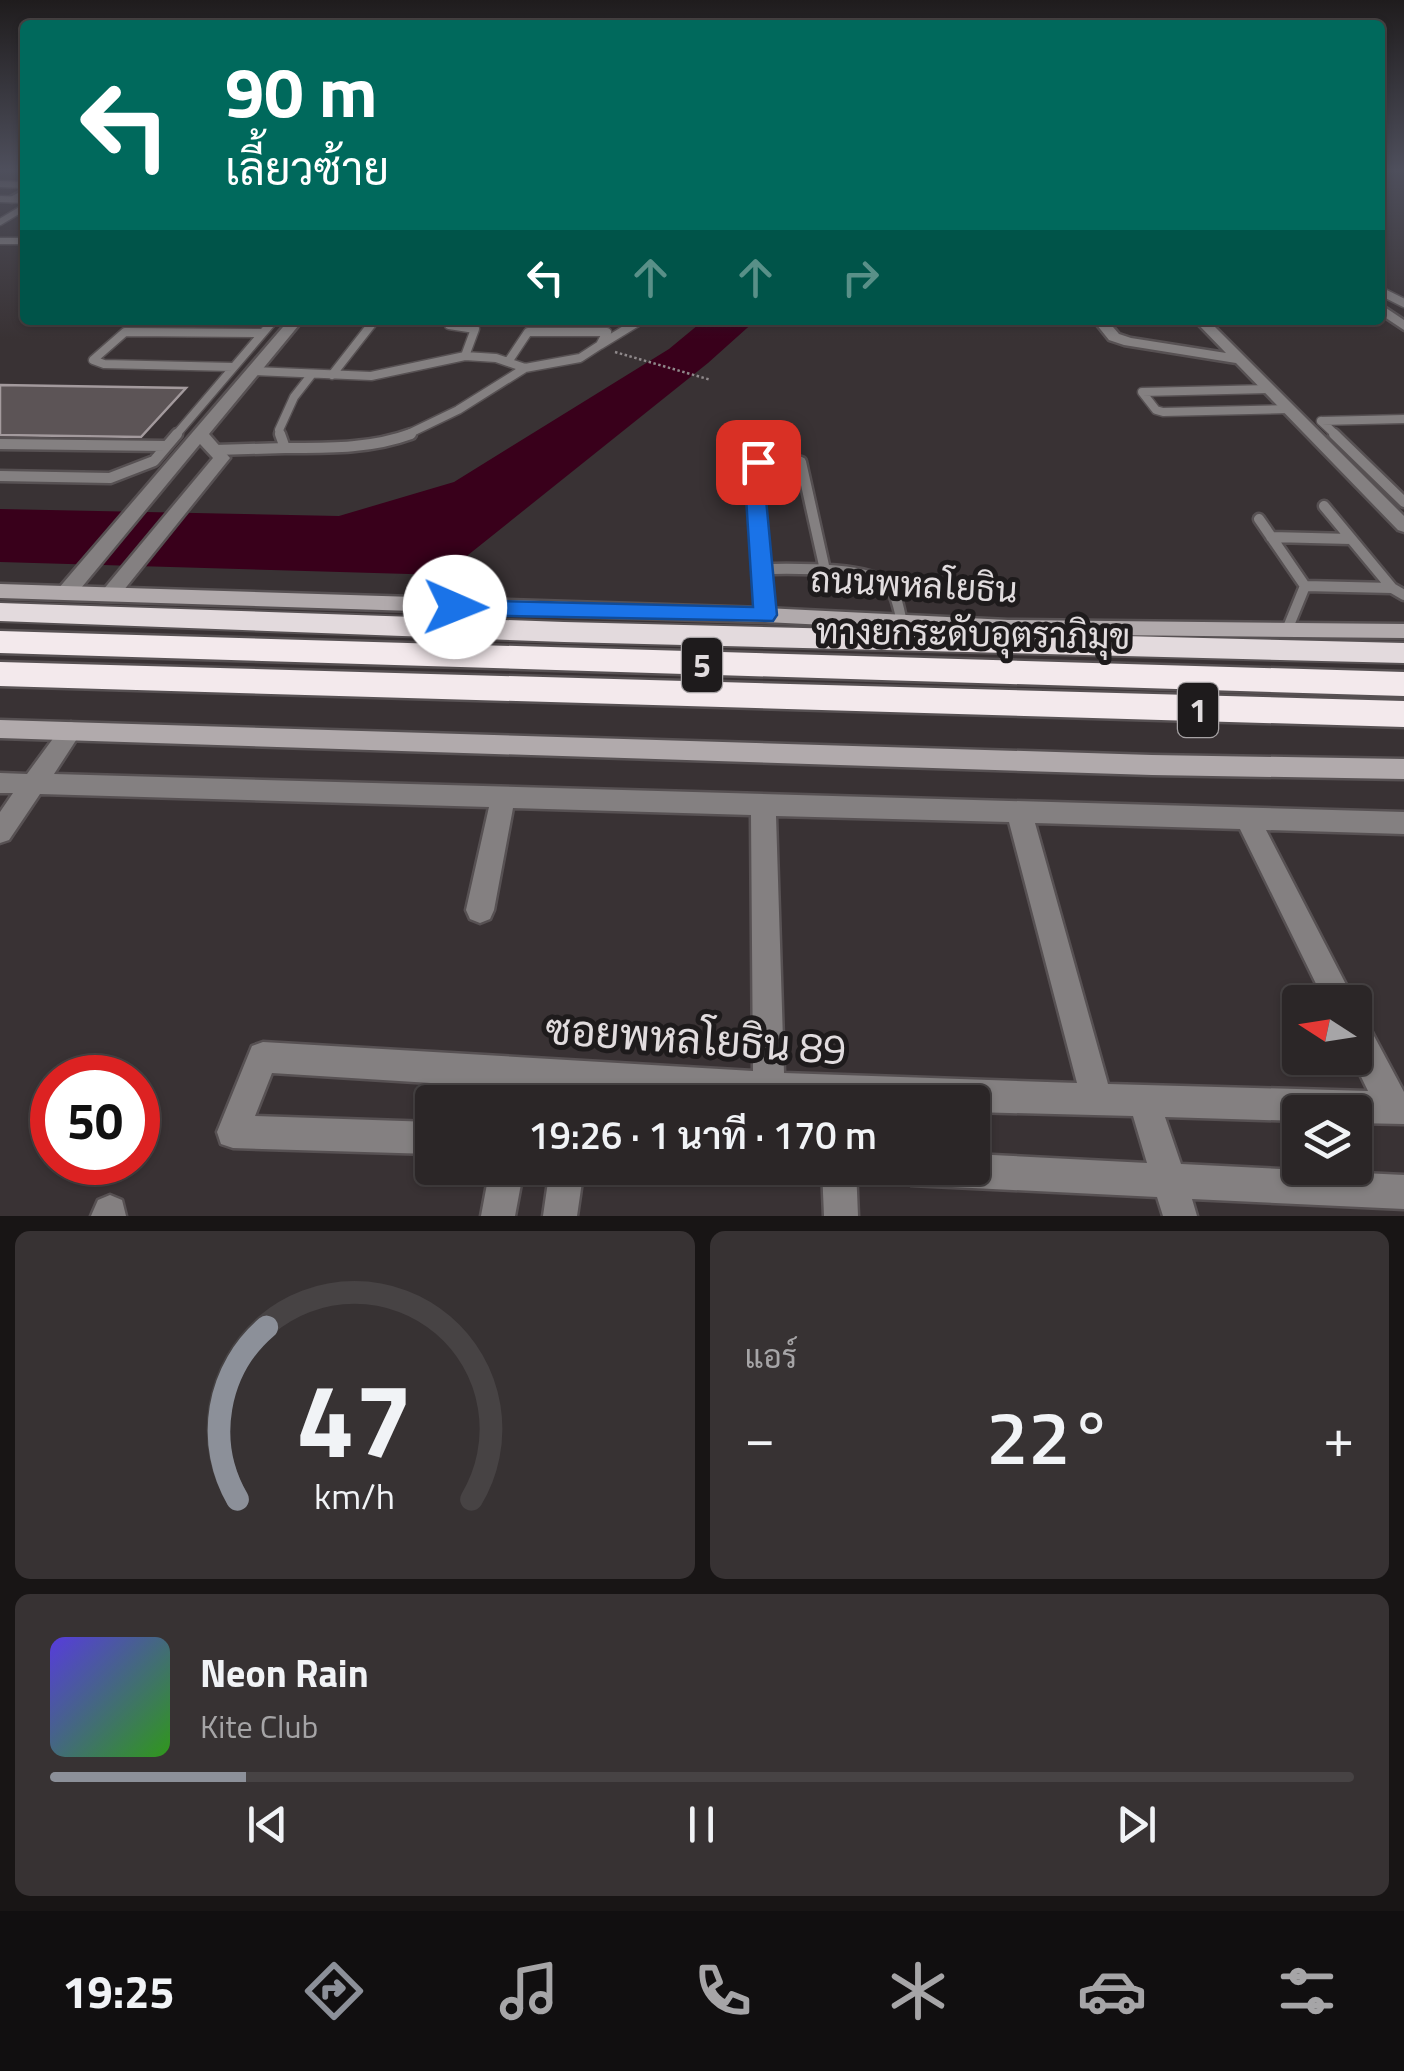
<!DOCTYPE html>
<html lang="th">
<head>
<meta charset="utf-8">
<style>
	body { margin:0; font-family:"Titillium Web",Sarabun,sans-serif; background:#373233; color:#f1f3f6; height:100vh; display:flex; flex-direction:column; font-size:38px; white-space:nowrap }
	* { box-sizing:border-box; margin:0 }
	p { font-size:32px; color:#a6a5a7 }
	.icon { flex:none; width:55px; height:55px; fill:none; stroke:currentColor; stroke-width:2; stroke-linecap:round; stroke-linejoin:round }
	.map { position:relative; height:1216px; overflow:hidden }
	.details { display:flex; flex-direction:column; gap:15px; padding:15px; background:#181515; flex:1 }
	.details>* { flex:none }
	.hud { position:absolute; left:20px; top:20px; width:1365px; height:305px; border-radius:10px; box-shadow:0 2px 8px #0004,0 0 0 2px #474344; background:#00695c; color:#fff; overflow:hidden }
	.needle { width:65px; rotate:282deg }
	.tools { position:absolute; left:1282px; top:985px; display:grid; gap:20px }
	.tools a { display:grid; place-items:center; width:90px; height:90px; border-radius:10px; background:#2b2627; box-shadow:0 2px 8px #0004,0 0 0 2px #474344; font-size:50px }
	.speed { position:absolute; left:30px; top:1055px; display:flex; gap:20px; font-size:50px; font-weight:700; text-align:center }
	.speed>* { display:grid; place-content:center; width:130px; height:130px; border-radius:50%; background:#2b2627; box-shadow:0 2px 8px #0004,0 0 0 2px #474344; line-height:1 }
	.speed .limit { border:15px solid #d22; background:#fff; color:#111 }
	.pin { position:absolute; display:grid; place-items:center; width:85px; height:85px; color:#fff; margin:-42px; border-radius:20px; box-shadow:0 5px 15px #0006 }
	.me { position:absolute; width:110px; margin:-55px; rotate:91deg; stroke-linejoin:round; filter:drop-shadow(0 0 8px #0008) }
	.turn { display:flex; align-items:center; gap:35px; height:210px; padding:0 40px; font-size:45px }
	.turn .icon { width:130px; height:130px; stroke-width:2.5 }
	.turn b { display:block; font-size:70px; line-height:85px }
	.lanes { display:flex; align-items:center; height:95px; padding:0 40px; background:#0003; justify-content:center; gap:50px; direction:ltr }
	.lanes .off { opacity:.35 }
	.big { font-size:75px; font-weight:600; line-height:1.1 }
	.details .widget { flex:1; display:flex; flex-direction:column; justify-content:center; gap:15px; min-width:0; padding:0 35px; border-radius:15px; background:#373233 }
	.details .dial { align-items:center; gap:0 }
	.dial svg { height:260px; overflow:visible; fill:none; stroke:#474344; stroke-width:7; stroke-linecap:round; text-anchor:middle }
	.dial text { fill:#f1f3f6; stroke:none }
	.song { display:flex; align-items:center; gap:30px }
	.cover { width:120px; height:120px; border-radius:15px; background:linear-gradient(135deg,hsl(250 70% 55%),hsl(110 70% 35%)) }
	.played { height:10px; border-radius:5px; background:linear-gradient(90deg,#8c9099 15%,#474344 15%) }
	.keys { display:flex; justify-content:space-around; direction:ltr }
	.heat { display:flex; justify-content:space-between; align-items:center; font-size:55px; direction:ltr }
	.details .tiles { flex:1; display:grid; gap:15px; grid-template-columns:1fr 1fr }
	.widget:last-child { grid-column:span 2 }
	.trip { position:absolute; left:415px; top:1085px; width:575px; height:100px; border-radius:10px; background:#2b2627; box-shadow:0 2px 8px #0004,0 0 0 2px #474344; font-weight:600; line-height:100px; text-align:center }
	.menu { display:flex; height:160px; justify-content:space-around; align-items:center; background:#110f10; color:#a6a5a7 }
	.menu .icon { width:70px; height:70px }
	.menu .on { color:#8c9099 }
	.menu b { font-size:45px; color:#f1f3f6 }
	.map>svg:first-child { display:block }
</style>
</head>
<body>
<div class="map">
<svg width="1404" height="1216" viewBox="0 0 1404 1216">
	<rect width="100%" height="100%" fill="#393234"/>
	<path fill="#39001b" d="M704,320h52l-48,43 -265,212 -443,-13v-53l339,7 115,-34 215,-133z"/>
	<path fill="#5c5456" stroke="#a39a9d" stroke-width="2.5" d="M0,385l186,3 -45,49 -141,-2z"/>
	<g fill="none" stroke-linecap="round" stroke-linejoin="round">
		<defs>
			<path id="service-far2" d="M0,184l25,1
				M0,199l25,1
				M0,222l25,-15
				M0,241h25"/>
			<path id="service-far1" d="M1380,291l24,12
				M449,320v5l26,4 -10,27
				M600,345l41,-25
				M233,367l-129,-3 -11,-4 32,-28 137,1
				M254,371l117,5 94,-20 31,2 29,10 55,-10 20,-13 7,-13h-79l-20,30
				M332,375l43,-55
				M1269,389l-127,3 14,18 7,2 126,-3
				M1321,421l16,15
				M1321,421l83,-2
				M175,436l99,-116
				M281,436l-2,-6 15,-33 18,-23
				M404,436l54,-26 67,-42"/>
			<path id="service" d="M280,434l5,14c43,0 85,1 126,-14
				M1334,434l70,68
				M0,444l166,2
				M215,450l70,-2
				M0,476l110,2 44,-17 23,-27
				M1324,506l68,82
				M1259,519l46,67
				M1271,537l80,2
				M763,569c28,0 104,-3 125,16 9,8 11,26 14,37
				M765,615l-11,-149c11,-8 34,-8 47,-4l24,108
				M1287,630l18,-44 87,2 12,7"/>
			<path id="minor" d="M25,189v7l-13,6 -5,-3z
				M1380,304l24,16v10l-24,-16z
				M289,320h14l-94,114 21,24 -115,143h-14l-3,-5 115,-138 -13,-14 -128,155h-14l-3,-5 3,-5z
				M1093,320h14l12,14 12,4 95,15 -32,-33h14l196,196v16l-6,-2 -162,-167 -112,-18 -15,-5z
				M71,722l8,3 3,6 -28,43 1350,38v22l-138,-4 89,172h-30l-85,-173 -205,-6 73,261 260,7 -16,-33h3v-41l11,4 38,71v32l-49,-1v-11h-55v9l-135,-4 16,47 223,11v34l-212,-10 5,17h-34l-6,-19 -246,-12 -12,-5 -5,-12h78v-14l175,9 -14,-47 -161,-4v-10h-228l-184,-11 -2,11h-32l2,-13 -256,-16 -17,43 177,6v32l-199,-6 -12,-4 -4,-12 35,-86 11,-4 490,29 -2,-256 -238,-7 -19,102 -4,9 -10,4 -10,-4 -4,-9 23,-103 -449,-13 -31,46 -9,3v-31l13,-19h-13v-20l27,1 36,-49zM776,816l233,6 68,261 -293,-10z
				M490,1168h34l-9,48h-34z
				M550,1168h34l-7,48h-34z
				M822,1168h34l2,48h-34z
				M110,1195l12,5 4,16h-35l7,-16z"/>
			<path id="secondary" d="M0,584l765,24 243,12 396,4v14l-396,-4 -243,-12 -765,-24z
				M0,720l1152,35 252,4v20l-252,-4 -1152,-37z"/>
			<path id="trunk" d="M0,603l564,19 840,21v20l-840,-21 -564,-21z"/>
			<path id="motorway" d="M0,631l1404,41v24l-1404,-43z
				M0,662l1404,39v26l-1404,-41z"/>
		</defs>
		<use href="#service-far2" stroke="#575153" stroke-width="9"/>
		<use href="#service-far1" stroke="#575153" stroke-width="11"/>
		<use href="#service" stroke="#575153" stroke-width="15"/>
		<use href="#minor" stroke="#575153" stroke-width="5"/>
		<use href="#secondary" stroke="#575153" stroke-width="5"/>
		<use href="#trunk" stroke="#575153" stroke-width="4"/>
		<use href="#motorway" stroke="#575153" stroke-width="5"/>
		<path stroke="#8f898b" stroke-width="2.5" stroke-dasharray="2.5 2.5" stroke-linecap="butt" d="M615,352l96,28"/>
		<use href="#service-far2" stroke="#848081" stroke-width="6"/>
		<use href="#service-far1" stroke="#848081" stroke-width="8"/>
		<use href="#service" stroke="#848081" stroke-width="10"/>
		<use href="#minor" fill="#848081" fill-rule="evenodd"/>
		<use href="#secondary" fill="#b1aaac" fill-rule="evenodd"/>
		<use href="#trunk" fill="#e3dadd" fill-rule="evenodd"/>
		<use href="#motorway" fill="#f3e9ec" fill-rule="evenodd"/>
	</g>
	<linearGradient id="sky" x2="0" y2="1"><stop stop-color="#1f1c1d"/><stop offset="0.5" stop-color="#4e4f5c"/><stop offset="1" stop-color="#4e4f5c" stop-opacity="0"/></linearGradient>
	<rect width="1404" height="339" fill="url(#sky)"/>
	<path fill="#1a73e8" stroke="#114b97" stroke-width="2.5" d="M758,456l9,6 -4,5 14,148 -4,6 -318,-6 -11,-8 11,-7 298,7 -9,-141z"/>
	<g text-anchor="middle" dominant-baseline="central" stroke-width="10" stroke-linejoin="round" paint-order="stroke">
		<g fill="#1e1b1c" stroke="#a6a2a4" stroke-width="2.5">
			<rect x="682" y="638" width="40" height="54" rx="8"/>
			<rect x="1178" y="683" width="40" height="54" rx="8"/>
		</g>
		<g font-size="32" font-weight="bold" fill="#e1dcde">
			<text x="702" y="665">5</text>
			<text x="1198" y="710">1</text>
		</g>
		<g font-size="35" fill="#e1dcde" stroke="#1e1b1c">
			<text transform="translate(914 584) rotate(3)">ถนนพหลโยธิน</text>
			<text transform="translate(973 633) rotate(1)">ทางยกระดับอุตราภิมุข</text>
		</g>
		<g font-size="42" fill="#e1dcde" stroke="#1e1b1c">
			<text transform="translate(696 1038) rotate(4)">ซอยพหลโยธิน 89</text>
		</g>
	</g>
</svg>
<div class="tools">
<a><svg class="needle" viewBox="-14 -14 28 28"><path d="M0-13l5 13h-10z" fill="#e53935"/><path d="M0 13l5-13h-10z" fill="#a6a5a7"/></svg></a>
<a><svg class="icon" aria-label="layers" viewBox="0 0 24 24"><path d="M12 4l9 5-9 5-9-5zM3 14l9 5 9-5"/></svg></a>
</div>
<div class="speed"><div class="limit">50</div></div>
<div class="pin" style="left:758px;top:462px;background:#d93025"><svg class="icon" aria-label="arrive" viewBox="0 0 24 24"><path d="M6 21V4h12l-3 4 3 4H6"/></svg></div>
<svg class="me" style="left:455px;top:607px" viewBox="-20 -20 40 40"><circle r="19" fill="#fff"/><path d="M0-13L10 11 0 6-10 11z" fill="#1a73e8"/></svg>
<div class="trip">19:26 · 1 นาที · 170 m</div>
<div class="hud">
<div class="turn"><svg class="icon" aria-label="left" viewBox="0 0 24 24"><path d="M17 20v-9H6M10 6l-5 5 5 5"/></svg><div><b>90 m</b>เลี้ยวซ้าย</div></div>
<div class="lanes"><svg class="icon" aria-label="left" viewBox="0 0 24 24"><path d="M17 20v-9H6M10 6l-5 5 5 5"/></svg><svg class="icon off" aria-label="ahead" viewBox="0 0 24 24"><path d="M12 20V5M6 11l6-6 6 6"/></svg><svg class="icon off" aria-label="ahead" viewBox="0 0 24 24"><path d="M12 20V5M6 11l6-6 6 6"/></svg><svg class="icon off" aria-label="right" viewBox="0 0 24 24"><path d="M7 20v-9h11M14 6l5 5-5 5"/></svg></div>
</div>
</div>
<section class="details">
<div class="tiles">
<div class="widget dial"><svg viewBox="0 0 100 80">
<path d="M14 69A42 42 0 1 1 86 69"/>
<path d="M14 69A42 42 0 0 1 23 16" stroke="#8c9099"/>
<text x="50" y="56" font-size="32" font-weight="700">47</text>
<text x="50" y="72" font-size="11">km/h</text>
</svg></div>
<div class="widget"><p>แอร์</p>
<div class="heat"><a>−</a><b class="big">22°</b><a>+</a></div>
</div>
<div class="widget">
<div class="song"><i class="cover"></i><div><b>Neon Rain</b><p>Kite Club</p></div></div>
<div class="played"></div>
<div class="keys"><svg class="icon" aria-label="previous" viewBox="0 0 24 24"><path d="M18 5L8 12l10 7zM5 5v14"/></svg><svg class="icon" aria-label="pause" viewBox="0 0 24 24"><path d="M8 5v14M16 5v14"/></svg><svg class="icon" aria-label="next" viewBox="0 0 24 24"><path d="M6 5l10 7-10 7zM19 5v14"/></svg></div>
</div>
</div>
</section>
<nav class="menu">
<b>19:25</b>
<svg class="icon on" aria-label="directions" viewBox="0 0 24 24"><path d="M12 3l9 9-9 9-9-9zM9 14v-3h6M13 9l2 2-2 2"/></svg>
<svg class="icon" aria-label="music" viewBox="0 0 24 24"><path d="M9 18V5l10-2v13"/><circle cx="6" cy="18" r="3"/><circle cx="16" cy="16" r="3"/></svg>
<svg class="icon" aria-label="phone" viewBox="0 0 24 24"><path d="M5 4h4l2 5-3 2q2 4 5 5l2-3 5 2v4C11 20 4 13 5 4z"/></svg>
<svg class="icon" aria-label="climate" viewBox="0 0 24 24"><path d="M12 3v18M4 7l16 10M4 17L20 7"/></svg>
<svg class="icon" aria-label="car" viewBox="0 0 24 24"><path d="M5 17H2v-5l4-1 3-4h7l3 4 3 1v5h-3M9 17h6M6 11h13"/><circle cx="7" cy="17" r="2"/><circle cx="17" cy="17" r="2"/></svg>
<svg class="icon" aria-label="filters" viewBox="0 0 24 24"><path d="M4 7h16M4 17h16"/><circle cx="9" cy="7" r="2"/><circle cx="15" cy="17" r="2"/></svg>
</nav>
</body>
</html>
